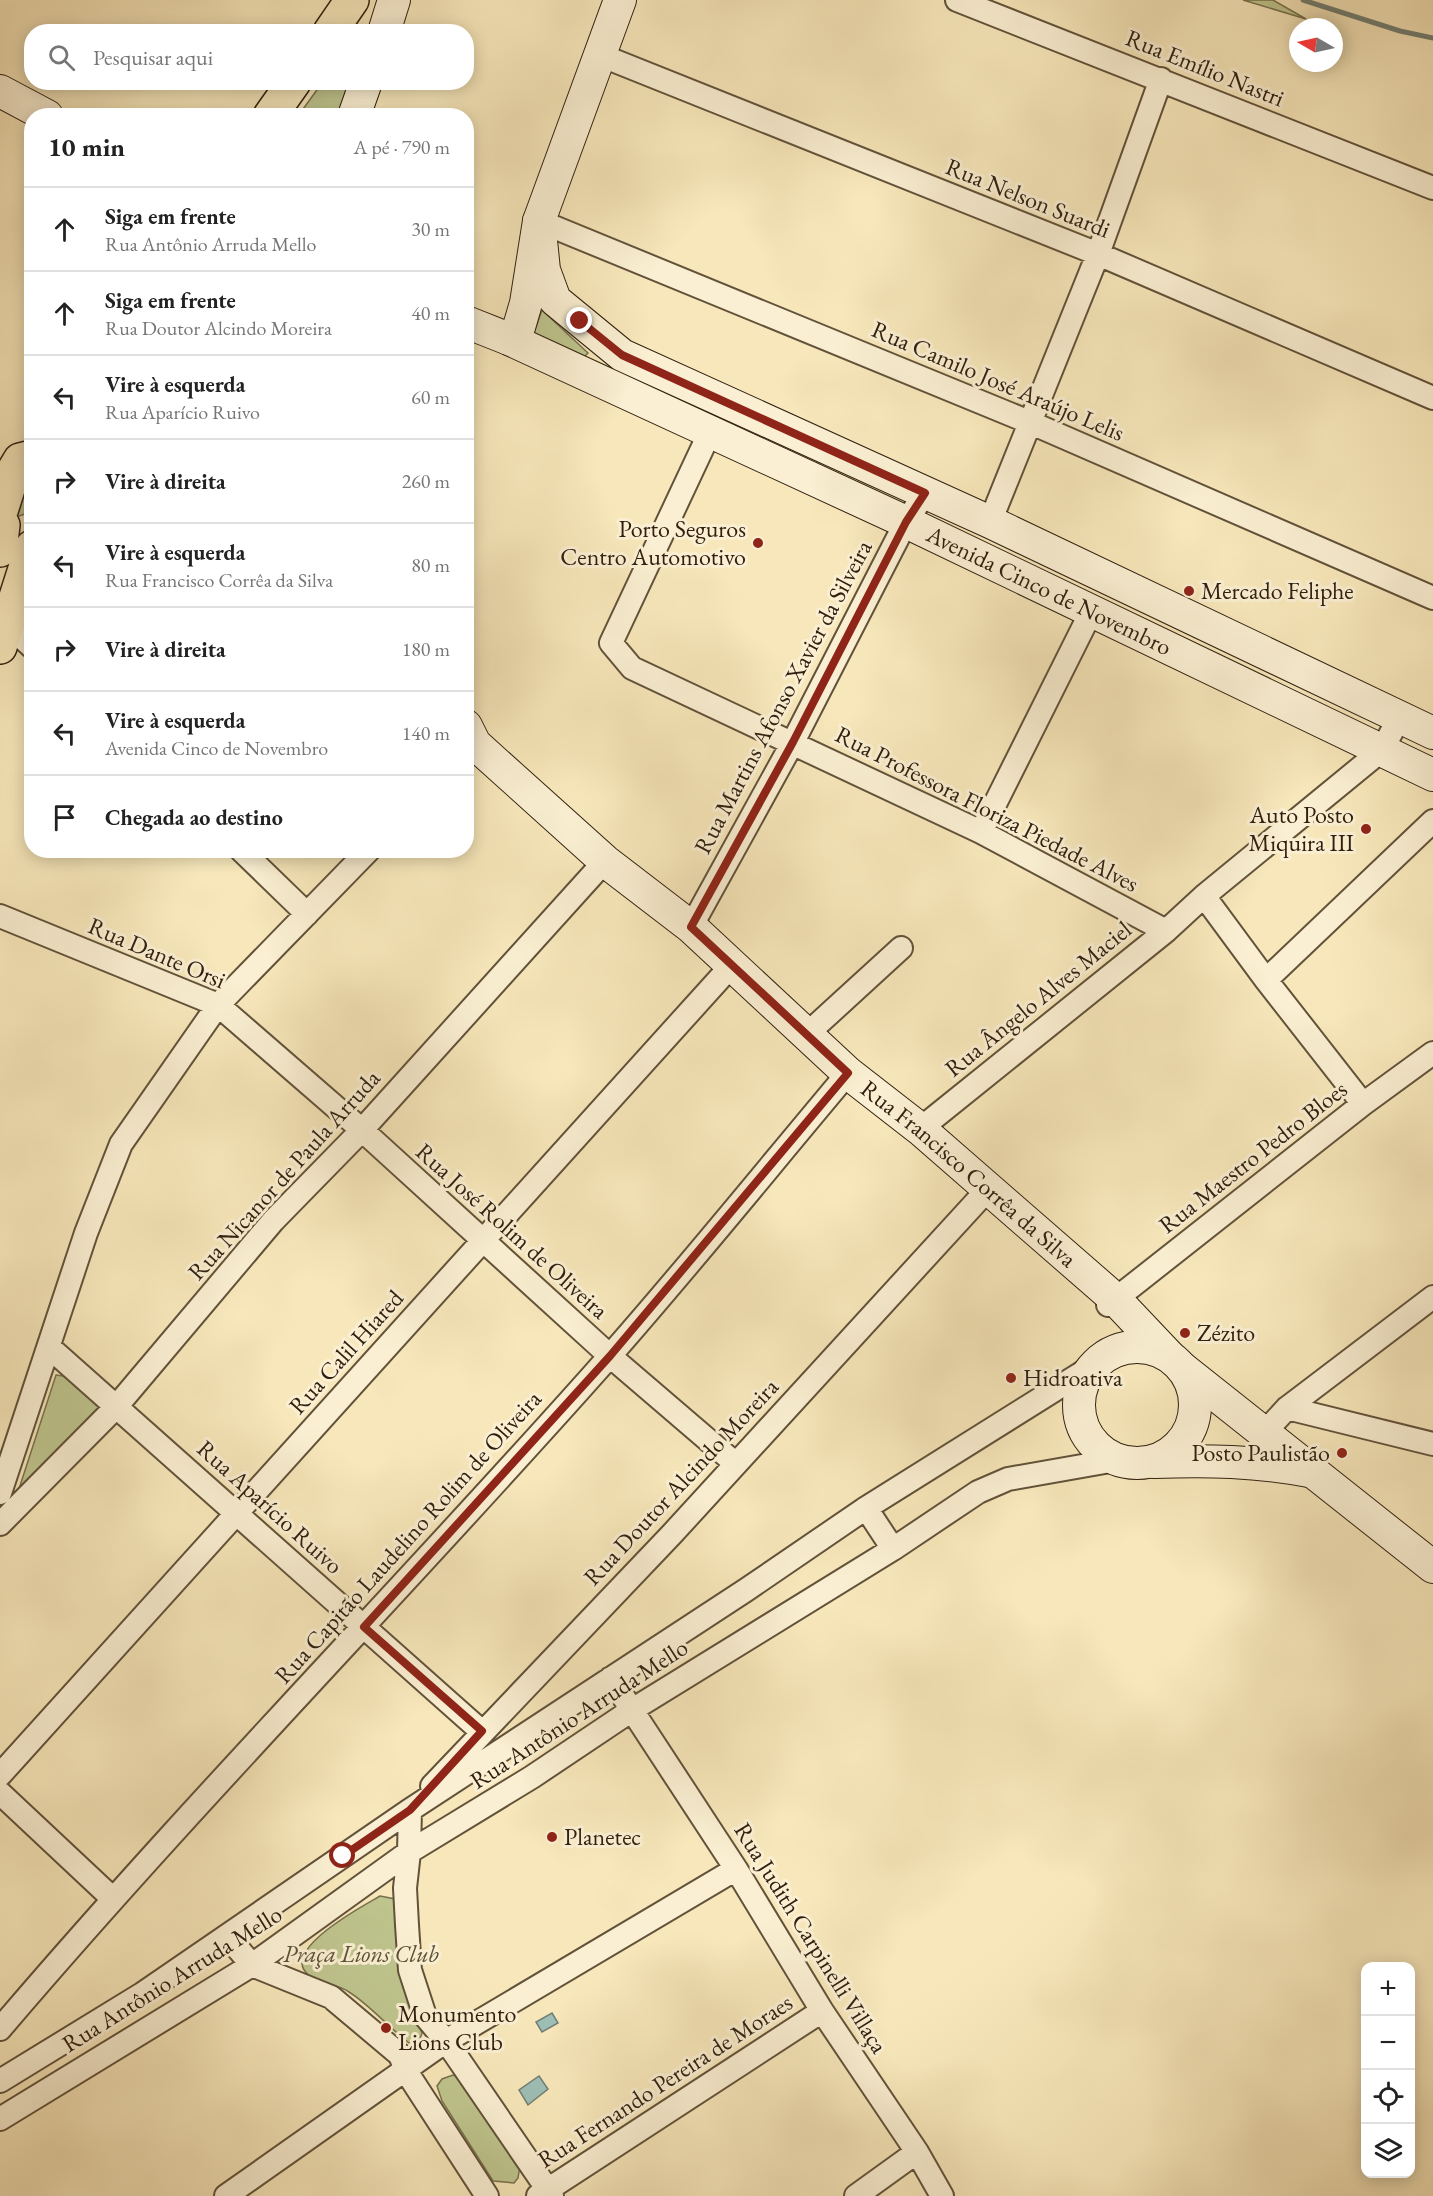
<!DOCTYPE html>
<html lang="pt">
<meta charset="utf-8">
<style>
body{margin:0;font-family:"EB Garamond",serif;background:#f2f2f2;color:#222}
.controls{position:absolute;right:18px;bottom:18px;display:grid;overflow:hidden;border-radius:12px;box-shadow:0 3px 15px #0003}
.controls button{width:54px;height:54px;display:grid;place-items:center;padding:0;border:0;border-bottom:2px solid #e0e0e0;background:#fff;color:#222;font:30px sans-serif}
.compass{position:absolute;left:1289px;top:18px;width:54px;height:54px;border-radius:50%;background:#fff;box-shadow:0 3px 15px #0003;rotate:279deg}
.stop{position:absolute;width:18px;height:18px;margin:-14px;border:4px solid #8f2418;border-radius:50%;background:#fff}
.stop.end{background:#8f2418;border-color:#fff;box-shadow:0 2px 6px #0008}
.list{margin:0;padding:0;list-style:none}
h2{display:flex;justify-content:space-between;align-items:center;height:78px;margin:0;padding:0 24px;font-size:26px}
h2 small{font-size:20px;font-weight:400;color:#767676}
.list li{display:grid;grid-template-columns:39px 1fr auto;gap:18px;align-items:center;box-sizing:border-box;height:84px;padding:0 24px;border-top:2px solid #e0e0e0}
.list b{display:block;font-size:22px;white-space:nowrap}
.list p{margin:0;font-size:20px;white-space:nowrap;color:#767676}
.list em{font-size:20px;font-style:normal;color:#767676}
.icon{flex:none;width:33px;height:33px;fill:none;stroke:currentColor;stroke-width:2;stroke-linecap:round;stroke-linejoin:round}
.map{position:relative;flex:none;width:1433px;height:2196px;overflow:hidden}
.search{position:absolute;background:#fff;box-shadow:0 3px 15px #0003;left:24px;top:24px;width:450px;height:66px;display:flex;align-items:center;gap:15px;box-sizing:border-box;padding:0 21px;border-radius:24px;color:#767676;font-size:22px}
.panel{position:absolute;background:#fff;box-shadow:0 3px 15px #0003;left:24px;top:108px;width:450px;height:750px;border-radius:24px}
.map>svg:first-child{display:block}
.green{fill:#bfc58e;stroke:#78724f;stroke-width:1.5}
.water{fill:#9ebfb6;stroke:#727f74;stroke-width:1.5}
.lines{fill:none;stroke-linecap:round;stroke-linejoin:round}
.stream{stroke:#727f74;stroke-width:5}
.street-casing{stroke:#62523a;stroke-width:26}
.secondary-casing{stroke:#312010;stroke-width:34}
.primary-casing{stroke:#312010;stroke-width:36}
.street{stroke:#faefd2;stroke-width:22}
.secondary{stroke:#faefd2;stroke-width:32}
.primary{stroke:#f7e7ba;stroke-width:33}
.route{stroke:#8f2418;stroke-width:8}
.poi-dot{fill:#8f2418;stroke:#faefd2;stroke-width:2}
.labels{text-anchor:middle;stroke-width:6;stroke-linejoin:round;paint-order:stroke}
.street-label{font-size:24px;fill:#312010;stroke:#faefd2}
.poi-label{font-size:24px;fill:#312010;stroke:#faefd2;text-anchor:start}
.park-label{font-size:24px;font-style:italic;fill:#5c5236;stroke:#faefd2}
</style>
<div class="map">
<svg width="1433" height="2196" viewBox="0 0 1433 2196">
<rect width="100%" height="100%" fill="#f7e7ba"/>
<filter id="stains"><feTurbulence type="fractalNoise" baseFrequency=".00333" numOctaves="4"/><feColorMatrix values="0 0 0 0 .2 0 0 0 0 .09 0 0 0 0 .02 0 0 0 .5 -.17"/></filter>
<radialGradient id="worn" r=".72"><stop offset=".6" stop-color="#630" stop-opacity="0"/><stop offset="1" stop-color="#630" stop-opacity=".3"/></radialGradient>
<path class="green" d="M1243,0H1273L1306,19Z
M322,83H351L340,115L298,116Z
M542,310L588,353L580,361L533,336Z
M32,470L31,512L13,518Z
M56,1375L63,1376L101,1405L17,1495Z
M380,1896L395,1899L415,2016L422,2033L420,2039L409,2043C388,2027 371,2006 349,1992C337,1984 321,1984 310,1976C275,1952 365,1905 380,1896Z
M453,2075L465,2080L520,2166L518,2178L514,2183L493,2181L442,2101L437,2086L442,2079Z"/>
<path class="water" d="M552,2013L558,2023L542,2032L536,2022Z
M539,2076L548,2089L528,2105L519,2090Z"/>
<g class="lines">
<path class="stream" d="M1303,0L1400,31L1433,38"/>
<defs>
<path id="street" d="M957,0L1433,188
M600,55L1098,254L1433,398
M539,221L1029,422L1433,598
M710,432L611,643L632,668L981,832L1166,931
M990,522L1098,254L1161,79
M0,621L7,624L32,647
M981,832L1092,610
M241,850L307,914
M1204,896L1266,980L1363,1104
M0,916L218,1005L362,1130L610,1356L736,1464
M691,927L793,742L906,522L925,493
M1266,980L1433,821
M807,1034L901,948
M920,1129L1166,931L1204,896L1382,750L1399,718
M1108,1305L1363,1104L1433,1053
M49,1347L481,1731
M1287,1408L1433,1444
M1265,1432L1287,1408L1433,1297
M0,1493L86,1233L121,1144L218,1005L369,850
M866,1508L893,1549
M0,1524L116,1407L273,1221L362,1130L605,861
M611,1678L736,1869L822,2011L917,2152L942,2196
M0,1775L731,966
M432,1786L672,1534L989,1188
M0,1793L112,1898
M410,1810L409,1852L405,1888L407,1925L410,1970L425,2016L446,2041L552,2196
M228,1937L252,1965L331,1997L400,2055L406,2071L487,2196
M0,2029C196,1799 408,1584 608,1358C690,1265 768,1168 848,1073
M0,2081L142,1994L410,1810L746,1590L866,1508L1096,1364
M0,2119L252,1965L409,1852L532,1777L632,1710L893,1549L978,1492L1008,1479L1116,1460
M226,2196L446,2041L736,1869
M538,2196L822,2011
M856,2196L917,2152"/>
<g id="secondary">
<path d="M384,32L394,0"/>
<path d="M0,91L47,116"/>
<path d="M354,116L366,82"/>
<path d="M539,221L544,270L555,300L622,355L990,522L1433,733"/>
<path id="s1" d="M466,322L509,339L906,522L1433,775"/>
<path d="M509,339L519,327L526,303L539,221L620,0"/>
<path id="s2" d="M466,726L475,744L605,861L691,927L848,1073L920,1129L1115,1299L1169,1356"/>
<circle cx="1137" cy="1405" r="58"/>
<path d="M1182,1368L1433,1567"/>
<path d="M1154,1462C1207,1460 1256,1461 1309,1471"/>
</g>
<path id="primary" d="M330,32L352,0
M270,116L294,82
M0,514L14,470L20,460L32,457
M0,550L3,525
M0,647L32,547"/>
</defs>
<use href="#street" class="street-casing"/>
<use href="#secondary" class="secondary-casing"/>
<use href="#primary" class="primary-casing"/>
<use href="#street" class="street"/>
<use href="#secondary" class="secondary"/>
<use href="#primary" class="primary"/>
</g>
<g class="lines">
<path class="route" d="M343,1856L410,1810L482,1731L364,1627L610,1356L848,1073L691,927L793,742L906,522L925,493L622,355L580,321"/>
</g>
<g class="poi-dot">
<circle cx="758" cy="543" r="6"/>
<circle cx="1189" cy="591" r="6"/>
<circle cx="1366" cy="829" r="6"/>
<circle cx="1185" cy="1333" r="6"/>
<circle cx="1011" cy="1378" r="6"/>
<circle cx="1342" cy="1453" r="6"/>
<circle cx="552" cy="1837" r="6"/>
<circle cx="386" cy="2028" r="6"/>
</g>
<g class="labels">
<g class="street-label">
<text transform="translate(1205 68) rotate(22)" y="8">Rua Emílio Nastri</text>
<text transform="translate(1028 198) rotate(22)" y="8">Rua Nelson Suardi</text>
<text transform="translate(998 381) rotate(23)" y="8">Rua Camilo José Araújo Lelis</text>
<text dy="8" stroke="none"><textPath href="#s1" startOffset="642">Avenida Cinco de Novembro</textPath></text>
<text transform="translate(783 697) rotate(-62)" y="8">Rua Martins Afonso Xavier da Silveira</text>
<text transform="translate(987 809) rotate(27)" y="8">Rua Professora Floriza Piedade Alves</text>
<text transform="translate(157 953) rotate(23)" y="8">Rua Dante Orsi</text>
<text transform="translate(1038 999) rotate(-39)" y="8">Rua Ângelo Alves Maciel</text>
<text transform="translate(1253 1157) rotate(-38)" y="8">Rua Maestro Pedro Bloes</text>
<text transform="translate(284 1175) rotate(-48)" y="8">Rua Nicanor de Paula Arruda</text>
<text dy="8" stroke="none"><textPath href="#s2" startOffset="675">Rua Francisco Corrêa da Silva</textPath></text>
<text transform="translate(512 1231) rotate(42)" y="8">Rua José Rolim de Oliveira</text>
<text transform="translate(346 1352) rotate(-48)" y="8">Rua Calil Hiared</text>
<text transform="translate(681 1482) rotate(-47)" y="8">Rua Doutor Alcindo Moreira</text>
<text transform="translate(270 1507) rotate(42)" y="8">Rua Aparício Ruivo</text>
<text transform="translate(408 1537) rotate(-48)" y="8">Rua Capitão Laudelino Rolim de Oliveira</text>
<text transform="translate(579 1714) rotate(-33)" y="8">Rua Antônio Arruda Mello</text>
<text transform="translate(811 1938) rotate(58)" y="8">Rua Judith Carpinelli Villaça</text>
<text transform="translate(172 1979) rotate(-32)" y="8">Rua Antônio Arruda Mello</text>
<text transform="translate(665 2081) rotate(-33)" y="8">Rua Fernando Pereira de Moraes</text>
</g>
<g class="poi-label">
<text x="746" y="537" text-anchor="end">Porto Seguros<tspan x="746" dy="28">Centro Automotivo</tspan></text>
<text x="1201" y="599">Mercado Feliphe</text>
<text x="1354" y="823" text-anchor="end">Auto Posto<tspan x="1354" dy="28">Miquira III</tspan></text>
<text x="1197" y="1341">Zézito</text>
<text x="1023" y="1386">Hidroativa</text>
<text x="1330" y="1461" text-anchor="end">Posto Paulistão</text>
<text x="564" y="1845">Planetec</text>
<text x="398" y="2022">Monumento<tspan x="398" dy="28">Lions Club</tspan></text>
</g>
<g class="park-label">
<text x="361" y="1962">Praça Lions Club</text>
</g>
</g>
<rect width="100%" height="100%" filter="url(#stains)"/>
<rect width="100%" height="100%" fill="url(#worn)"/>
</svg>
<div class="controls">
<button>+</button>
<button>−</button>
<button><svg class="icon" aria-label="locate" viewBox="0 0 24 24"><circle cx="12" cy="12" r="6"/><path d="M12 2v4M12 18v4M2 12h4M18 12h4"/></svg></button>
<button><svg class="icon" aria-label="layers" viewBox="0 0 24 24"><path d="M12 4l9 5-9 5-9-5zM3 14l9 5 9-5"/></svg></button>
</div>
<svg class="compass" viewBox="-18 -18 36 36"><path d="M0-13l5 13h-10z" fill="#e53935"/><path d="M0 13l5-13h-10z" fill="#767676"/></svg>
<div class="stop" style="left:343px;top:1856px"></div>
<div class="stop end" style="left:580px;top:321px"></div>
<div class="search"><svg class="icon" aria-label="search" viewBox="0 0 24 24"><circle cx="10" cy="10" r="6"/><path d="M15 15l6 6"/></svg>Pesquisar aqui</div>
<section class="panel">
<h2>10 min<small>A pé · 790 m</small></h2>
<ul class="list">
<li><svg class="icon" aria-label="ahead" viewBox="0 0 24 24"><path d="M12 20V5M6 11l6-6 6 6"/></svg><div><b>Siga em frente</b><p>Rua Antônio Arruda Mello</p></div><em>30 m</em></li>
<li><svg class="icon" aria-label="ahead" viewBox="0 0 24 24"><path d="M12 20V5M6 11l6-6 6 6"/></svg><div><b>Siga em frente</b><p>Rua Doutor Alcindo Moreira</p></div><em>40 m</em></li>
<li><svg class="icon" aria-label="left" viewBox="0 0 24 24"><path d="M17 20v-9H6M10 6l-5 5 5 5"/></svg><div><b>Vire à esquerda</b><p>Rua Aparício Ruivo</p></div><em>60 m</em></li>
<li><svg class="icon" aria-label="right" viewBox="0 0 24 24"><path d="M7 20v-9h11M14 6l5 5-5 5"/></svg><div><b>Vire à direita</b></div><em>260 m</em></li>
<li><svg class="icon" aria-label="left" viewBox="0 0 24 24"><path d="M17 20v-9H6M10 6l-5 5 5 5"/></svg><div><b>Vire à esquerda</b><p>Rua Francisco Corrêa da Silva</p></div><em>80 m</em></li>
<li><svg class="icon" aria-label="right" viewBox="0 0 24 24"><path d="M7 20v-9h11M14 6l5 5-5 5"/></svg><div><b>Vire à direita</b></div><em>180 m</em></li>
<li><svg class="icon" aria-label="left" viewBox="0 0 24 24"><path d="M17 20v-9H6M10 6l-5 5 5 5"/></svg><div><b>Vire à esquerda</b><p>Avenida Cinco de Novembro</p></div><em>140 m</em></li>
<li><svg class="icon" aria-label="arrive" viewBox="0 0 24 24"><path d="M6 21V4h12l-3 4 3 4H6"/></svg><div><b>Chegada ao destino</b></div></li>
</ul>
</section>
</div>
